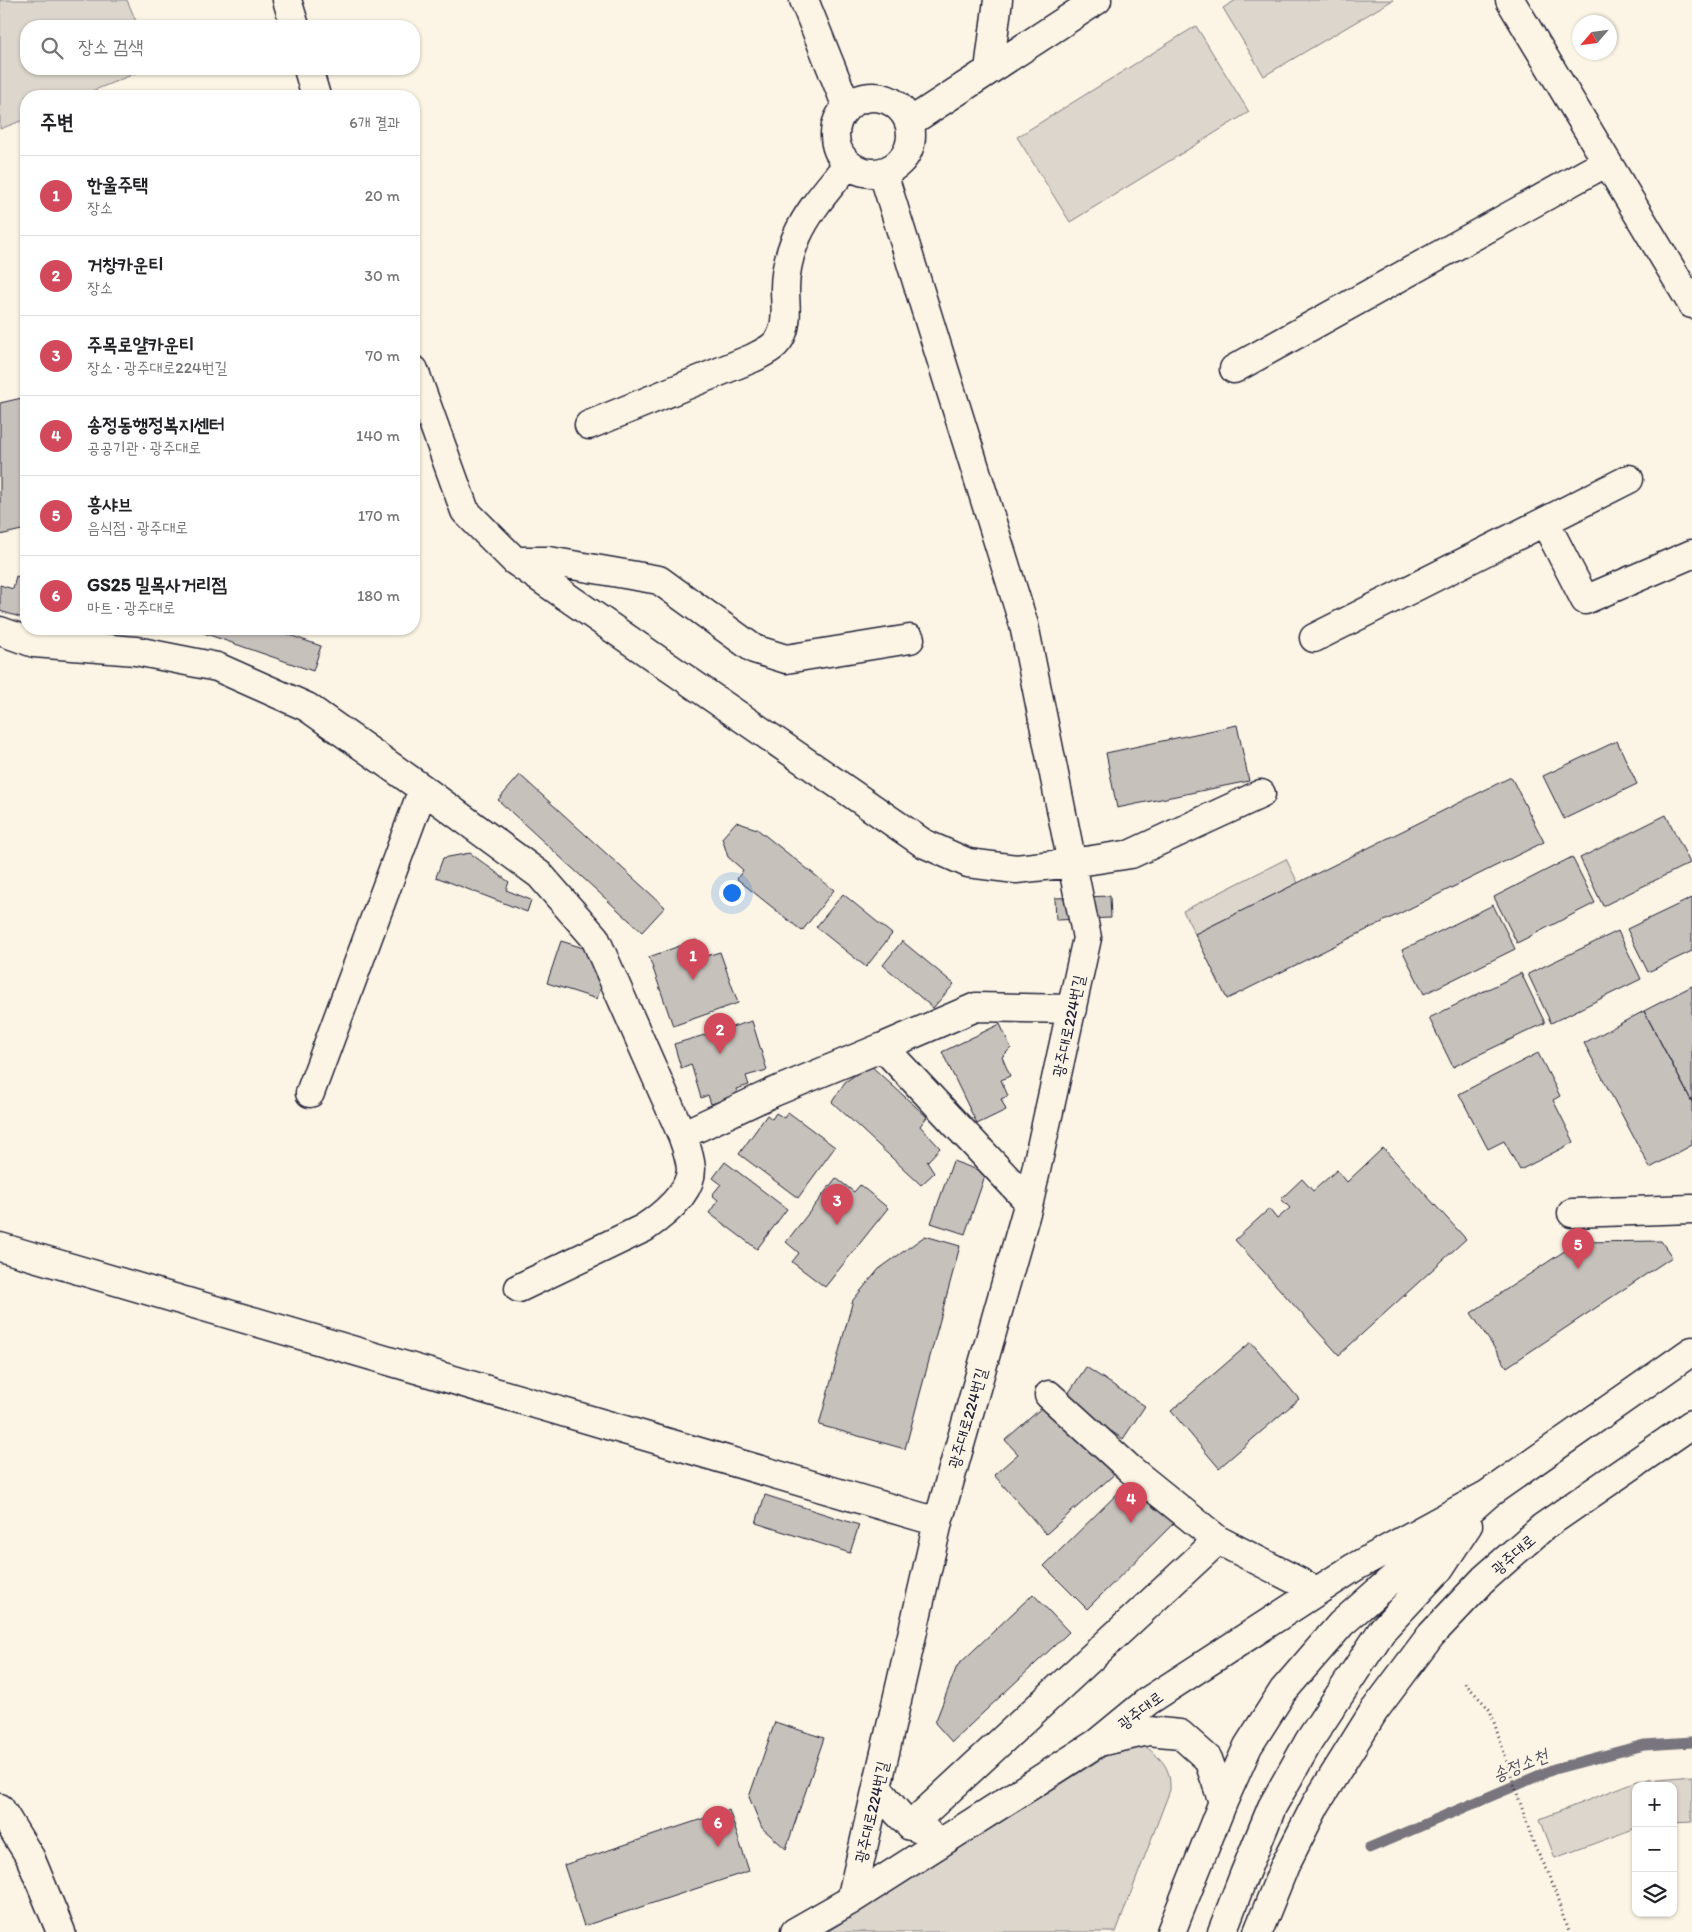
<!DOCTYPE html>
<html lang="ko">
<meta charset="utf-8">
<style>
body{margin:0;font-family:Itim,"Poor Story",sans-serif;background:#f6f6f6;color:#202124}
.controls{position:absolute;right:15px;bottom:15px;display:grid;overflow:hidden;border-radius:10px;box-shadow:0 1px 4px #0004}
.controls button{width:45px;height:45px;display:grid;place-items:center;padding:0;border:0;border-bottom:1px solid #e0e0e0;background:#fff;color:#202124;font:25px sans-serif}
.compass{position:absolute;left:1572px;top:15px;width:45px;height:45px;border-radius:50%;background:#fff;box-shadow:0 1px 4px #0004;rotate:242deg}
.you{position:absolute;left:731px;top:892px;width:18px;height:18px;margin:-12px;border:4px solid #fff;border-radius:50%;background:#1a73e8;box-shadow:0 0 0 8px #1a73e833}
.badge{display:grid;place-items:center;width:32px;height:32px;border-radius:50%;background:#d1495b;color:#fff;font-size:16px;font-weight:700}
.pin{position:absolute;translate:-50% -41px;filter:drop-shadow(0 1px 2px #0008)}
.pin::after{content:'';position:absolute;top:26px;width:18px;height:15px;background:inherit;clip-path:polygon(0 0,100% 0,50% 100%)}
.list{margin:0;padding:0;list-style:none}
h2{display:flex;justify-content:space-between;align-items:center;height:65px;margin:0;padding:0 20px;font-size:21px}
h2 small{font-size:16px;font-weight:400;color:#757577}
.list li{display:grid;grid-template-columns:32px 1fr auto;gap:15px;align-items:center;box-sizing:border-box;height:80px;padding:0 20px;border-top:1px solid #e0e0e0}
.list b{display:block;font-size:19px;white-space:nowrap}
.list p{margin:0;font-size:16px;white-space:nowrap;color:#757577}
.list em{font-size:16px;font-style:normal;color:#757577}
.icon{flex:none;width:28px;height:28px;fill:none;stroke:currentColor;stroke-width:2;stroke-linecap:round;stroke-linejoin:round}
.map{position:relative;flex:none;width:1692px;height:1932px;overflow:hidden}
.search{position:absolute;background:#fff;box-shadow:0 1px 4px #0004;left:20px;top:20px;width:400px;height:55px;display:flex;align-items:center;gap:12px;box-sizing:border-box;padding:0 18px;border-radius:20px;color:#757577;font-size:19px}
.panel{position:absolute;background:#fff;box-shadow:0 1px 4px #0004;left:20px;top:90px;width:400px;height:545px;border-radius:20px}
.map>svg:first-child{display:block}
.green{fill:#dcd6cc;stroke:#7f7c84}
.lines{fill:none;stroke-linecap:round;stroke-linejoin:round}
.stream{stroke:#78757e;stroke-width:11}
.building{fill:#c6c1bb;stroke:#22223b}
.minor-casing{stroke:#22223b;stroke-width:31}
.path{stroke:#22223b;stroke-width:3;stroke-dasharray:1 4;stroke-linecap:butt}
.minor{stroke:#fcf5e5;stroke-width:28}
.labels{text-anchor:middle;stroke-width:4.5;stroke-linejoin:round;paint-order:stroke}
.street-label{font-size:16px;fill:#22223b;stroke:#fcf5e5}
.water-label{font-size:18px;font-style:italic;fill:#545362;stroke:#fcf5e5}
</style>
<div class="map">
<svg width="1692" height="1932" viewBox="0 0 1692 1932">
<rect width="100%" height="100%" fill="#fcf5e5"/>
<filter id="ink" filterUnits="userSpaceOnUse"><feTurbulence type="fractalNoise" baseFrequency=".02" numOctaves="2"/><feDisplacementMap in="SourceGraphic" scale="10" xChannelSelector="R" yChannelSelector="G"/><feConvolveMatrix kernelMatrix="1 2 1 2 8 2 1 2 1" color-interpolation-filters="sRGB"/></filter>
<g filter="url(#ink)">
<path class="green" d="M0,0H127L138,26H26V69H146L80,96H26V119L0,129Z
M1236,0H1393L1264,76L1223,8Z
M1196,26L1249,112L1070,222L1017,137Z
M1286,859L1298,883L1195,934L1183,911Z
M1142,1743C1160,1759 1171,1764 1170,1790L1116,1932H827L1117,1749Z
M1692,1776V1822L1673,1823V1786H1636V1828L1555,1858L1540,1819L1637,1781Z"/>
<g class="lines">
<path class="stream" d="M1369,1848L1554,1769L1644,1745L1692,1742"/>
</g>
<path class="building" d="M26,397V529L0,535V403Z
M16,576L26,579V619L0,611V585L13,589Z
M192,629H272L321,646L313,671Z
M1237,725L1249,781L1117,808L1106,753Z
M1617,741L1637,784L1564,819L1543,776Z
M520,775L665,907L642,932L498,800Z
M1511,777L1544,842L1227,999L1195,934Z
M1666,815L1690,863L1603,906L1580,858Z
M736,822L757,829L834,890L802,931L737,879L743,870L728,857L722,838Z
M470,853L509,882L506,890L531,900L527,912L436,877L443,858Z
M1572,857L1595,903L1517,943L1494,897Z
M843,894L892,934L866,967L816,927Z
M1110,896L1111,918L1056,920L1055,898Z
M1692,898V951L1648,972L1627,929Z
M1493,905L1515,949L1424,994L1402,950Z
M1618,931L1641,979L1551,1023L1528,974Z
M696,940L703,957L720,952L738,1003L673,1026L649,957Z
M561,941L590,950L598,962L594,974L604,977L597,999L547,983Z
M902,941L954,984L933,1008L883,965Z
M1521,973L1545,1023L1453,1067L1429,1018Z
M1692,986V1102L1644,1011Z
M1644,1011L1692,1102V1145L1650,1168L1584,1043Z
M752,1021L767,1070L746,1076L749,1085L736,1089L738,1096L711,1104L708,1095L701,1098L691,1064L681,1068L674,1044Z
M1000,1024L1011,1048L1002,1057L1010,1076L1001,1080L1008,1096L1001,1099L1006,1110L977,1124L942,1052Z
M1538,1053L1560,1096L1553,1100L1574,1142L1520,1170L1504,1141L1488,1149L1459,1094Z
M870,1065L927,1117L920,1126L940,1148L927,1162L934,1173L921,1185L832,1102L845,1082Z
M788,1112L835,1147L798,1198L739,1154L767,1115L772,1119L776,1113L784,1118Z
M1383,1148L1466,1239L1339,1355L1235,1240L1269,1209L1277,1219L1290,1208L1281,1199L1302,1179L1313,1191L1337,1170L1347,1182Z
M953,1161L986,1173L965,1234L931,1223Z
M725,1162L787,1209L757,1249L709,1213L718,1200L712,1195L721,1184L713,1178Z
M836,1178L854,1192L860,1185L888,1208L825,1287L792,1262L799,1253L786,1242Z
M925,1236L960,1246L905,1449L819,1425L853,1300L879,1269Z
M1661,1241L1672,1257L1507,1367L1471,1313L1578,1242Z
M1251,1342L1299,1399L1219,1468L1171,1411Z
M1086,1367L1145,1406L1123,1439L1064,1400Z
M1046,1404L1117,1472L1046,1534L994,1475L1018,1454L1005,1440Z
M1126,1485L1157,1495L1179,1518L1087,1609L1044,1566Z
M765,1495L859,1525L850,1553L756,1523Z
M1033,1594L1069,1632L952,1742L935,1723L957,1666Z
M775,1722L824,1738L786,1849L762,1828L749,1797Z
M729,1810L749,1871L584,1926L564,1865Z"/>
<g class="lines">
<defs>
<path id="minor" d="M287,0L295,26
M804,0L847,107
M1510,0L1692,304
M308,69L316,96
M989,70L998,0
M835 135a38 38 0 1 1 76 0a38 38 0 1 1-76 0Z
M910,122L1097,0
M1234,369L1607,162
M414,370L465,511L515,561L923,843L968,863L1016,869L1072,863L1131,854L1261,794
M589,425L753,358C764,352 777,347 782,334C788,320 785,304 785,289C785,272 790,252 797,236C809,209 830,187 848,164
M1545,522L1585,600L1692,554
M515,561H549L659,580L754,649L786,659L910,639
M0,631L34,643L136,651L217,667L307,707L423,789L540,875L595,938L682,1135L774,1092L883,1047L1029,1202
M1314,638L1629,479
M883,1047L976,1007L1072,1009
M310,1093L423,789
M1572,1213L1692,1209
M0,1247L938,1522
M519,1288L644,1228C662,1216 691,1193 691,1169C690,1156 686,1146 682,1135
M1049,1395L1130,1469L1218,1540L1317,1591
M1103,1741L1148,1731L1180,1734L1208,1759L1223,1802
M877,1787C894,1809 901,1822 928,1833
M0,1808L30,1857L61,1932
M910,1826L1218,1540
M851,1900L938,1522L1029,1202L1087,938L1024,625L883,173
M795,1932L851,1900L1097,1743L1148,1701L1353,1568L1488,1494
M1171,1932L1223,1802L1248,1746L1283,1691L1341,1624L1488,1494L1692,1351
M1222,1932L1244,1875L1272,1807L1309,1741L1383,1629L1439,1569L1468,1525
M1258,1932L1285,1865L1316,1804L1374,1711L1431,1635L1484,1579L1543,1527L1692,1424"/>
</defs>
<use href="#minor" class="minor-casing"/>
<path class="path" d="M1465,1683L1490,1710L1535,1848L1549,1873L1568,1932"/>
<use href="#minor" class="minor"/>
</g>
</g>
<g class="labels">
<g class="street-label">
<text transform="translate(1068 1026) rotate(-78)" y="6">광주대로224번길</text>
<text transform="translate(967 1418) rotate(-74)" y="6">광주대로224번길</text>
<text transform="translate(1513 1554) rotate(-41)" y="6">광주대로</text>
<text transform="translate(1140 1710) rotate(-37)" y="6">광주대로</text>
<text transform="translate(871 1812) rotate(-77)" y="6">광주대로224번길</text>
</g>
<g class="water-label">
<text transform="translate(1520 1765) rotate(-22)" y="6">송정소천</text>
</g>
</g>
</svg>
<div class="controls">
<button>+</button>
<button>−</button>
<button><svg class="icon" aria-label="layers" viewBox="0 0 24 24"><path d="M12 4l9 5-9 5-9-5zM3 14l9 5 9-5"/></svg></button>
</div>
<svg class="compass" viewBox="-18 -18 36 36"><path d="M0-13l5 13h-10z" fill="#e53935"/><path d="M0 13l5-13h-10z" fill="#757577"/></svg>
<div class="you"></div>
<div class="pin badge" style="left:693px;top:980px">1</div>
<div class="pin badge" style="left:720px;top:1054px">2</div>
<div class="pin badge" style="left:837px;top:1225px">3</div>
<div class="pin badge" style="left:1131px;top:1523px">4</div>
<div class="pin badge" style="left:1578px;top:1269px">5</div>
<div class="pin badge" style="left:718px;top:1847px">6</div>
<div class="search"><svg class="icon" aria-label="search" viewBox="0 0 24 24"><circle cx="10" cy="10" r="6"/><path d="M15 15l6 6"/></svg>장소 검색</div>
<section class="panel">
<h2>주변<small>6개 결과</small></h2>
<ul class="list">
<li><span class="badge">1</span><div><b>한울주택</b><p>장소</p></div><em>20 m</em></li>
<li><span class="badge">2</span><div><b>거창카운티</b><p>장소</p></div><em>30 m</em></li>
<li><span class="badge">3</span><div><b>주목로얄카운티</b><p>장소 · 광주대로224번길</p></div><em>70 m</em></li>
<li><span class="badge">4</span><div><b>송정동행정복지센터</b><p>공공기관 · 광주대로</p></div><em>140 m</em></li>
<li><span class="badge">5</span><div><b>흥샤브</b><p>음식점 · 광주대로</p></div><em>170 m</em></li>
<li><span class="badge">6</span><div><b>GS25 밀목사거리점</b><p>마트 · 광주대로</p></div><em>180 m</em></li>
</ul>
</section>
</div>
